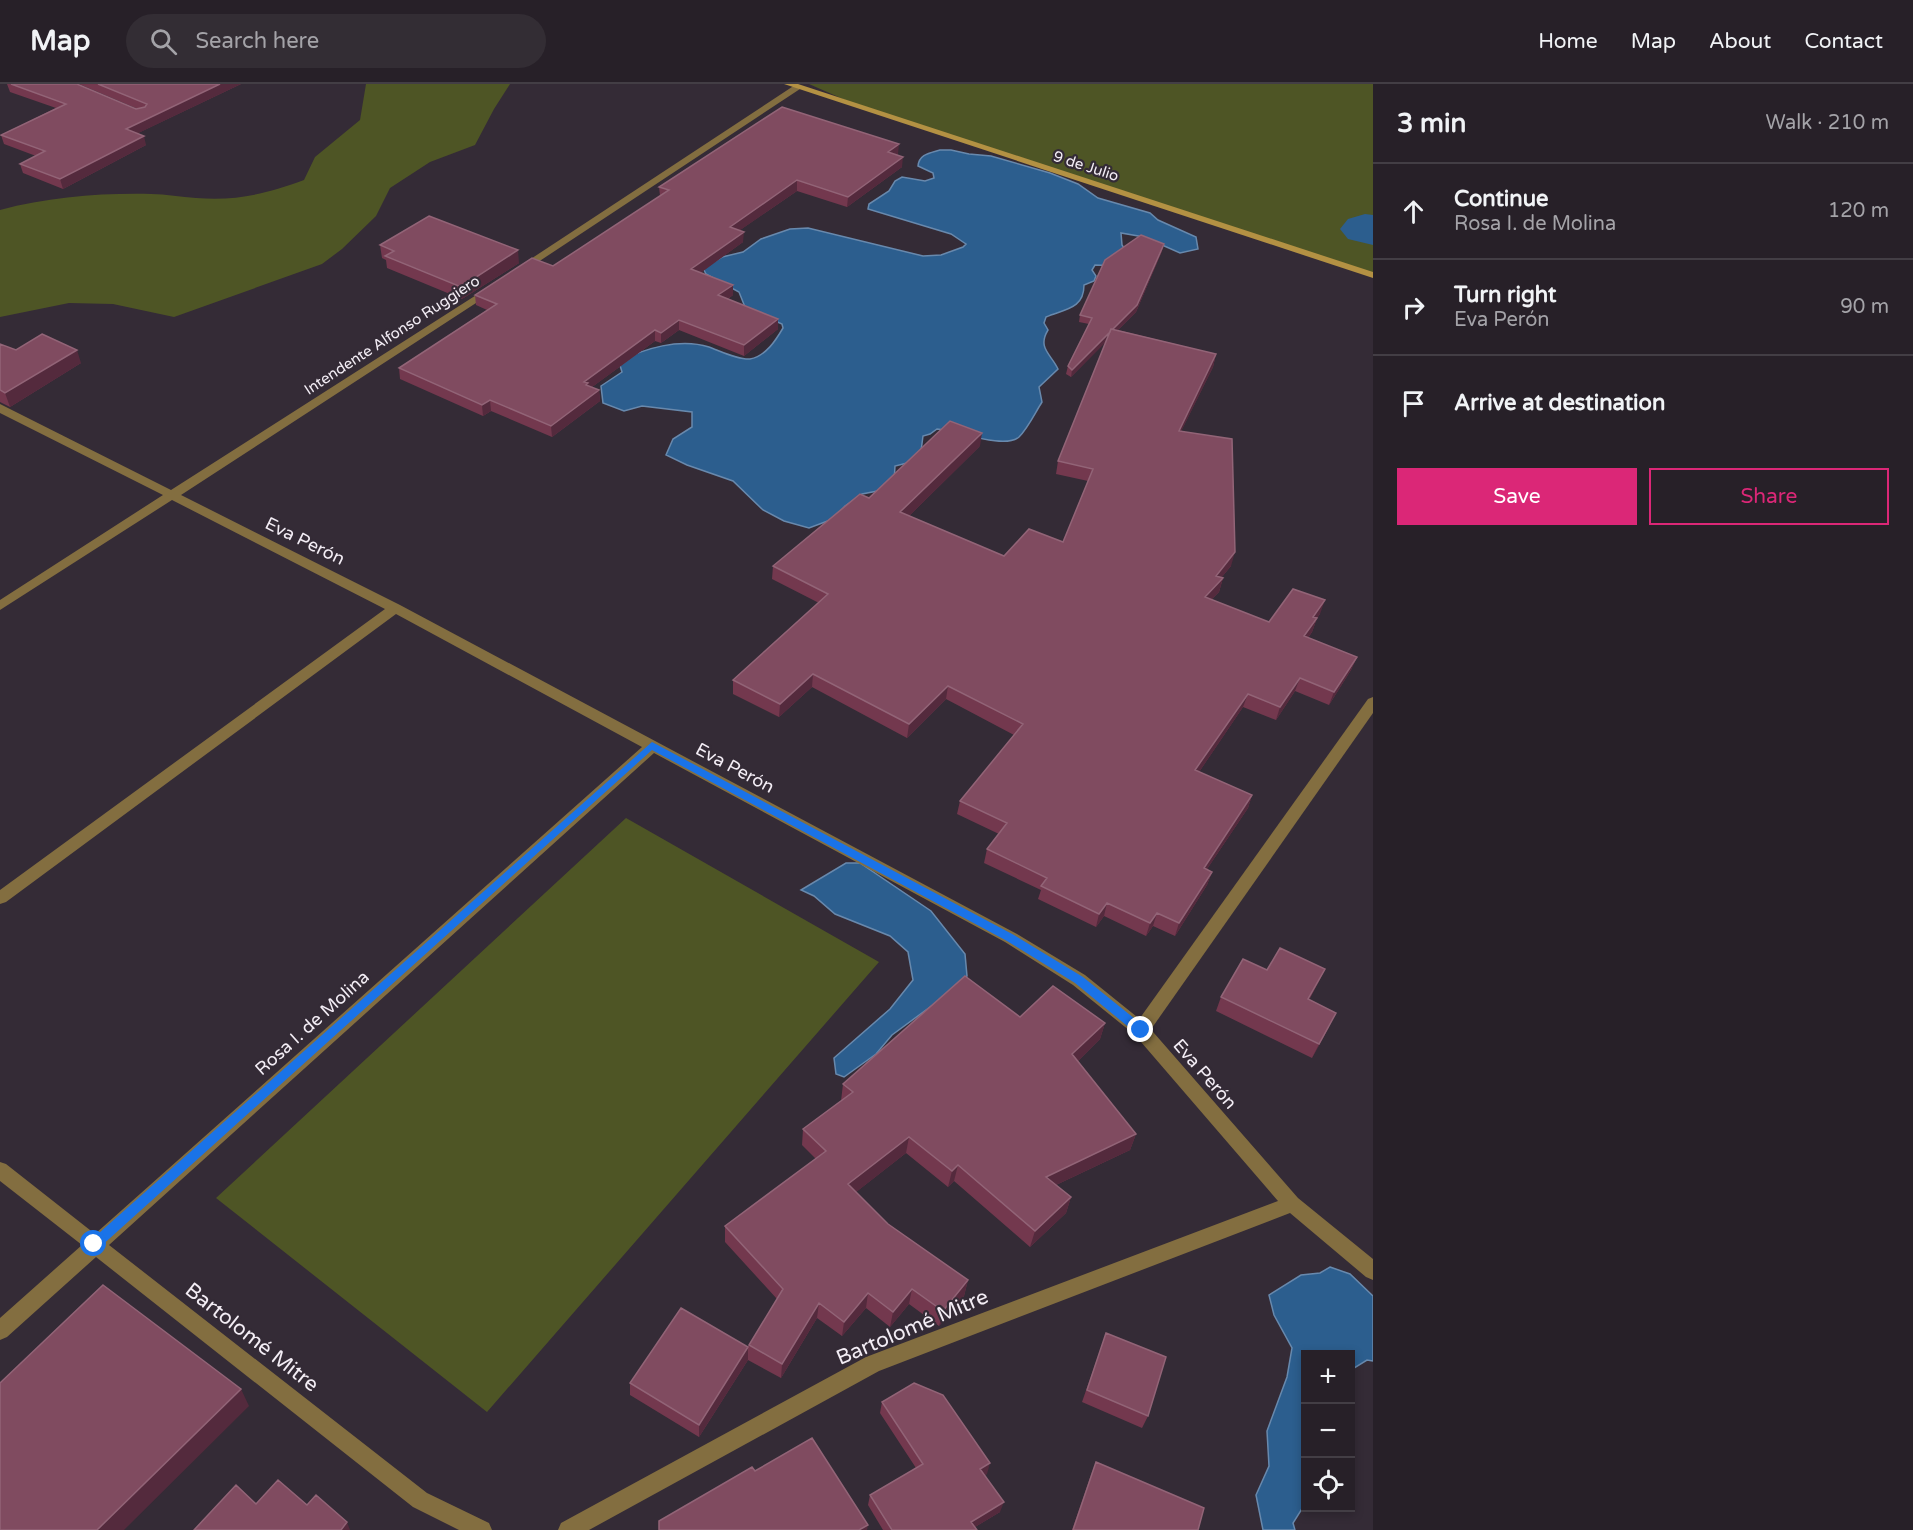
<!DOCTYPE html>
<meta charset="utf-8">
<style>
body{margin:0;font-family:"Varela Round",sans-serif;background:#332d34;color:#f1f3f6}
.controls{position:absolute;right:18px;bottom:18px;display:grid;overflow:hidden;border-radius:0px;box-shadow:0 3px 9px #0003}
.controls button{width:54px;height:54px;display:grid;place-items:center;padding:0;border:0;border-bottom:2px solid #433e45;background:#272028;color:#f1f3f6;font:30px sans-serif}
.stop{position:absolute;width:18px;height:18px;margin:-14px;border:4px solid #1a73e8;border-radius:50%;background:#fff}
.stop.end{background:#1a73e8;border-color:#fff;box-shadow:0 2px 6px #0008}
.list{margin:0;padding:0;list-style:none}
h2{display:flex;justify-content:space-between;align-items:center;height:78px;margin:0;padding:0 24px;font-size:26px}
h2 small{font-size:20px;font-weight:400;color:#a4a3a8}
.list li{display:grid;grid-template-columns:39px 1fr auto;gap:18px;align-items:center;box-sizing:border-box;height:96px;padding:0 24px;border-top:2px solid #433e45}
.list b{display:block;font-size:22px;white-space:nowrap}
.list p{margin:0;font-size:20px;white-space:nowrap;color:#a4a3a8}
.list em{font-size:20px;font-style:normal;color:#a4a3a8}
.actions{display:flex;gap:12px;padding:18px 24px}
.actions a{flex:1;padding:14px 0;border:2px solid #db2777;border-radius:0px;text-align:center;font-size:21px;color:#db2777}
.actions .main{background:#db2777;color:#fff}
.icon{flex:none;width:33px;height:33px;fill:none;stroke:currentColor;stroke-width:2;stroke-linecap:round;stroke-linejoin:round}
.map{position:relative;flex:none;width:1373px;height:1446px;overflow:hidden}
header{display:flex;align-items:center;gap:36px;box-sizing:border-box;height:84px;padding:0 30px;background:#272028;border-bottom:2px solid #433e45}
header strong{font-size:28px}
nav{display:flex;gap:33px;margin-inline-start:auto;font-size:21px}
.search{width:420px;height:54px;background:#332d34;display:flex;align-items:center;gap:15px;box-sizing:border-box;padding:0 21px;border-radius:33px;color:#a4a3a8;font-size:22px}
main{display:flex}
aside{flex:1;background:#272028}
.map>svg:first-child{display:block}
.green{fill:#4e5525}
.water{fill:#2c5e8e;stroke:#6889ad;stroke-width:1.5}
.lines{fill:none;stroke-linecap:round;stroke-linejoin:round}
.river{fill:#2c5e8e;fill-rule:evenodd}
.service{fill:#836e40;fill-rule:evenodd}
.minor{fill:#836e40;fill-rule:evenodd}
.secondary{fill:#b39143;fill-rule:evenodd}
.wall{fill:#73384e}
.shaded-wall{fill:#542a3d}
.building{fill:#804b60;stroke:#926477;stroke-width:1.5}
.route{fill:#1a73e8}
.labels{text-anchor:middle;stroke-width:4.5;stroke-linejoin:round;paint-order:stroke}
.far-street-label{font-size:15px;fill:#f3edf5;stroke:#342b36}
.street-label{font-size:18px;fill:#f3edf5;stroke:#342b36}
.near-street-label{font-size:21px;fill:#f3edf5;stroke:#342b36}
</style>
<header>
<strong>Map</strong>
<div class="search"><svg class="icon" aria-label="search" viewBox="0 0 24 24"><circle cx="10" cy="10" r="6"/><path d="M15 15l6 6"/></svg>Search here</div>
<nav><a>Home</a><a>Map</a><a>About</a><a>Contact</a></nav>
</header>
<main>
<div class="map">
<svg width="1373" height="1446" viewBox="0 0 1373 1446">
<rect width="100%" height="100%" fill="#342b36"/>
<path class="green" d="M366,0H510L494,25L475,61L430,78L390,104L376,132L342,165L322,180L174,233L113,220L69,219L0,233V126C49,113 100,109 151,110C166,110 181,113 196,114C238,117 265,110 304,96L315,73L360,36Z
M809,0H1373V190L868,26Z
M626,734L879,878L487,1328L216,1114Z"/>
<path class="water" d="M940,66H951L969,70L991,72L1050,89L1078,100L1098,114L1150,129L1158,136L1196,153L1198,165L1180,169L1144,153L1121,149L1122,161L1130,173L1123,182L1095,181L1092,186L1096,192L1094,197L1084,201C1084,225 1065,225 1046,233L1044,239L1048,246C1037,264 1051,270 1058,285L1039,303L1042,318C1035,329 1028,344 1019,353C1004,366 956,346 937,345L930,350L923,352L921,367L907,379L895,382L894,398L888,405L862,410L845,422L833,435L809,444L784,437L763,426L733,397L687,381L666,371L673,355L692,343V328L642,322L624,327L603,319L601,302L622,288L619,278C644,264 680,254 709,263C720,267 738,276 750,275C766,272 776,256 783,244L782,240L745,223L739,208L706,190L703,184L722,173L743,168L761,155L790,145L808,144L923,172L941,171L963,163L966,160L951,150L868,125L869,120L889,107L895,97L902,93L925,97L934,94L933,89L918,82C919,70 930,69 940,66Z
M846,779H860L931,827L965,870L967,892L956,904L892,951L876,970L844,993L836,990L834,974L890,925L913,896L908,868L890,852L835,830L814,812L801,806Z
M1330,1183L1350,1190L1373,1212V1277L1367,1276L1351,1286L1350,1270H1306L1305,1420L1293,1439L1295,1446H1263L1256,1411L1269,1382L1267,1347L1287,1293L1292,1264L1274,1231L1269,1211L1301,1191L1320,1189Z"/>
<g class="lines">
<path class="river" d="M1365,130L1373,131V161L1348,155L1340,145L1348,135Z"/>
<path class="service" d="M1373,613V629L1147,951L1141,953L1135,951L1133,946L1135,941L1368,615Z"/>
<path class="minor" d="M795,1L803,3L523,188L519,189L514,186Z
M492,201L496,202V206L181,411L400,521L1017,850L1085,891L1147,941L1298,1114L1373,1175V1196L1366,1193L1290,1129L879,1287L589,1446H558L561,1439L866,1273L1278,1117L1135,951L1073,901L1005,858L654,669L109,1161L427,1409L489,1439L492,1446H459L413,1423L96,1173L7,1253L0,1256V1234L82,1161L0,1097V1078L6,1080L95,1150L642,663L396,530L6,818L0,820V806L385,525L172,416L0,526V516L163,411L0,329V320L171,406Z"/>
<path class="secondary" d="M784,0H798L1373,188V194Z"/>
</g>
<path class="wall" d="M7,0H77L136,25H138L79,0H241L138,49L146,61L63,105L23,89L20,80L36,72L4,60L1,51L56,24L10,8Z
M898,70L897,71L902,83L847,123L797,107L740,146L743,158L700,189L733,211L728,215L778,235V245L744,272L679,246L661,259L655,257L592,303L599,306L600,317L552,353L491,327L483,332L400,295L399,284L487,226L476,221L475,211L553,182L660,112L659,103Z
M380,161L519,179L462,215L387,184L386,176L382,174Z
M1162,167L1136,228L1118,246L1216,270L1213,283L1181,347L1231,482L1221,494H1223L1219,508L1211,516L1269,538L1320,530L1317,534L1312,548L1308,554L1357,573L1351,586L1329,621L1295,607L1276,636L1243,623L1199,688L1252,711L1248,724L1207,785L1212,788L1207,801L1175,852L1153,842L1146,852L1104,832L1096,843L1038,815L1041,806L984,779L987,765L999,750L957,730L960,717L1014,651L946,615L907,654L812,603L779,633L733,610V596L819,519L772,495L773,482L869,414L980,362L909,432L1004,472L1063,458L1088,397L1056,390L1058,377L1106,257L1071,293L1066,290L1068,282L1089,240L1079,238L1080,231Z
M0,260L16,266L81,279L10,323L0,318Z
M1325,885L1318,899L1309,916L1329,943L1312,974L1216,927L1221,913L1267,886Z
M1020,933L1105,939L1100,955L1078,977L1136,1050L1130,1066L1056,1101L1071,1113L1066,1129L1030,1163L954,1097L948,1103L906,1069L856,1108L888,1140L968,1196L964,1212L939,1242L909,1220L890,1243L866,1224L842,1252L817,1234L781,1294L748,1276L699,1353L630,1311V1299L748,1263L749,1261L777,1215L725,1158V1142L816,1075L802,1061L803,1045L841,1017L843,1000Z
M1106,1249L1148,1332L1142,1344L1082,1318Z
M882,1318L987,1390L984,1391L1000,1428L975,1443L977,1446H883L868,1421L870,1411L916,1384L880,1329Z
M1096,1378L1198,1446H1072L1092,1388Z"/>
<path class="shaded-wall" d="M220,0H241L128,54L126,45Z
M144,52L146,61L63,105L60,95Z
M899,60L898,70L887,78L888,68Z
M903,73L902,83L847,123L848,113Z
M797,96V107L730,153V143Z
M744,148L743,158L691,196V185Z
M1164,160L1162,167L1136,228L1071,293L1072,286Z
M518,166L519,179L462,215L461,203Z
M733,201V211L718,222V211Z
M778,235V245L744,272V261Z
M679,236V246L661,259V249Z
M655,246V257L588,306L584,298Z
M77,266L81,279L10,323L5,309Z
M1216,270L1213,283L1175,360L1179,347Z
M599,306L600,317L552,353L551,342Z
M490,316L491,327L483,332L482,321Z
M982,349L980,362L899,442L900,428Z
M1235,468L1231,482L1212,505L1216,492Z
M1223,494L1219,508L1201,526L1205,513Z
M1325,516L1320,530L1308,546L1313,533Z
M1317,534L1312,548L1300,565L1304,552Z
M1357,573L1351,586L1329,621L1334,608Z
M813,590L812,603L779,633L780,620Z
M1300,594L1295,607L1276,636L1280,623Z
M948,602L946,615L907,654L909,640Z
M1248,610L1243,623L1191,700L1195,686Z
M1252,711L1248,724L1199,797L1204,784Z
M1212,788L1207,801L1175,852L1179,839Z
M1107,819L1104,832L1096,843L1099,830Z
M1157,829L1153,842L1146,852L1150,839Z
M1325,885L1318,899L1301,929L1308,915Z
M1336,929L1329,943L1312,974L1319,960Z
M1105,939L1100,955L1068,987L1072,970Z
M1136,1050L1130,1066L1041,1108L1046,1093Z
M909,1053L906,1069L846,1116L848,1100Z
M958,1081L954,1097L948,1103L952,1087Z
M1071,1113L1066,1129L1030,1163L1035,1147Z
M968,1196L964,1212L939,1242L943,1227Z
M912,1205L909,1220L890,1243L893,1228Z
M868,1209L866,1224L842,1252L844,1238Z
M819,1219L817,1234L781,1294L782,1280Z
M748,1263V1276L699,1353V1341Z
M241,1305L249,1322L124,1446H97Z
M990,1379L987,1390L977,1395L980,1385Z
M1004,1418L1000,1428L970,1446L971,1438Z
M347,1438L350,1446H341Z
M868,1441L867,1446H859Z"/>
<path class="building" d="M11,0H77L136,25L145,23L147,20L98,0H220L126,45L144,52L60,95L20,80L45,67L1,51L66,20Z
M782,23L899,60L888,68L903,73L848,113L797,96L730,143L744,148L691,185L733,201L718,211L778,235L744,261L679,236L661,249L655,246L584,298L588,299L586,301L599,306L551,342L490,316L482,321L399,284L497,220L475,211L532,174L553,182L669,106L659,103Z
M429,132L518,166L461,203L385,172L394,167L380,161Z
M1141,151L1164,160L1137,221L1113,245H1111L1110,248L1072,286L1068,282L1092,234L1080,231L1105,176Z
M1111,245L1216,270L1179,347L1232,355L1235,468L1216,492L1223,494L1205,513L1269,538L1293,505L1325,516L1313,533L1317,534L1304,552L1357,573L1334,608L1300,594L1280,623L1248,610L1195,686L1252,711L1204,784L1212,788L1179,839L1157,829L1150,839L1107,819L1099,830L1041,802L1047,794L987,765L1007,739L960,717L1023,640L948,602L909,640L813,590L780,620L733,596L828,510L773,482L860,410L869,414L950,337L982,349L900,428L1004,472L1029,445L1063,458L1093,385L1058,377Z
M42,250L77,266L5,309L0,306V260L16,266Z
M1280,864L1325,885L1308,915L1336,929L1319,960L1221,913L1243,875L1267,886Z
M965,892L1020,933L1053,902L1105,939L1072,970L1136,1050L1046,1093L1071,1113L1035,1147L958,1081L952,1087L909,1053L848,1100L888,1140L968,1196L943,1227L912,1205L893,1228L868,1209L844,1238L819,1219L782,1280L749,1261L783,1205L725,1142L826,1067L803,1045L853,1008L843,1000Z
M103,1201L241,1305L97,1446H0V1299Z
M681,1224L748,1263L699,1341L630,1299Z
M1106,1249L1166,1273L1148,1332L1087,1306Z
M914,1299L943,1311L990,1379L980,1385L1004,1418L971,1438L977,1446H892L870,1411L923,1380L882,1318Z
M812,1354L868,1441L859,1446H659V1437L752,1383L755,1387Z
M1096,1378L1204,1424L1198,1446H1073Z
M278,1396L307,1421L316,1411L347,1438L341,1446H194L236,1401L256,1420Z"/>
<path class="route" d="M652,658L1014,851L1083,893L1145,943V950H1137L1075,899L1007,857L652,666L99,1164H90V1157Z"/>
<g class="labels">
<g class="far-street-label">
<text transform="translate(1086 82) rotate(18)" y="5">9 de Julio</text>
<text transform="translate(392 251) rotate(-33)" y="5">Intendente Alfonso Ruggiero</text>
</g>
<g class="street-label">
<text transform="translate(305 457) rotate(26)" y="6">Eva Perón</text>
<text transform="translate(735 684) rotate(28)" y="6">Eva Perón</text>
<text transform="translate(312 939) rotate(-42)" y="6">Rosa I. de Molina</text>
<text transform="translate(1205 990) rotate(49)" y="6">Eva Perón</text>
</g>
<g class="near-street-label">
<text transform="translate(912 1243) rotate(-23)" y="7">Bartolomé Mitre</text>
<text transform="translate(252 1253) rotate(38)" y="7">Bartolomé Mitre</text>
</g>
</g>
</svg>
<div class="controls">
<button>+</button>
<button>−</button>
<button><svg class="icon" aria-label="locate" viewBox="0 0 24 24"><circle cx="12" cy="12" r="6"/><path d="M12 2v4M12 18v4M2 12h4M18 12h4"/></svg></button>
</div>
<div class="stop" style="left:94px;top:1160px"></div>
<div class="stop end" style="left:1141px;top:946px"></div>
</div>
<aside>
<h2>3 min<small>Walk · 210 m</small></h2>
<ul class="list">
<li><svg class="icon" aria-label="ahead" viewBox="0 0 24 24"><path d="M12 20V5M6 11l6-6 6 6"/></svg><div><b>Continue</b><p>Rosa I. de Molina</p></div><em>120 m</em></li>
<li><svg class="icon" aria-label="right" viewBox="0 0 24 24"><path d="M7 20v-9h11M14 6l5 5-5 5"/></svg><div><b>Turn right</b><p>Eva Perón</p></div><em>90 m</em></li>
<li><svg class="icon" aria-label="arrive" viewBox="0 0 24 24"><path d="M6 21V4h12l-3 4 3 4H6"/></svg><div><b>Arrive at destination</b></div></li>
</ul>
<div class="actions"><a class="main">Save</a><a>Share</a></div>
</aside>
</main>
